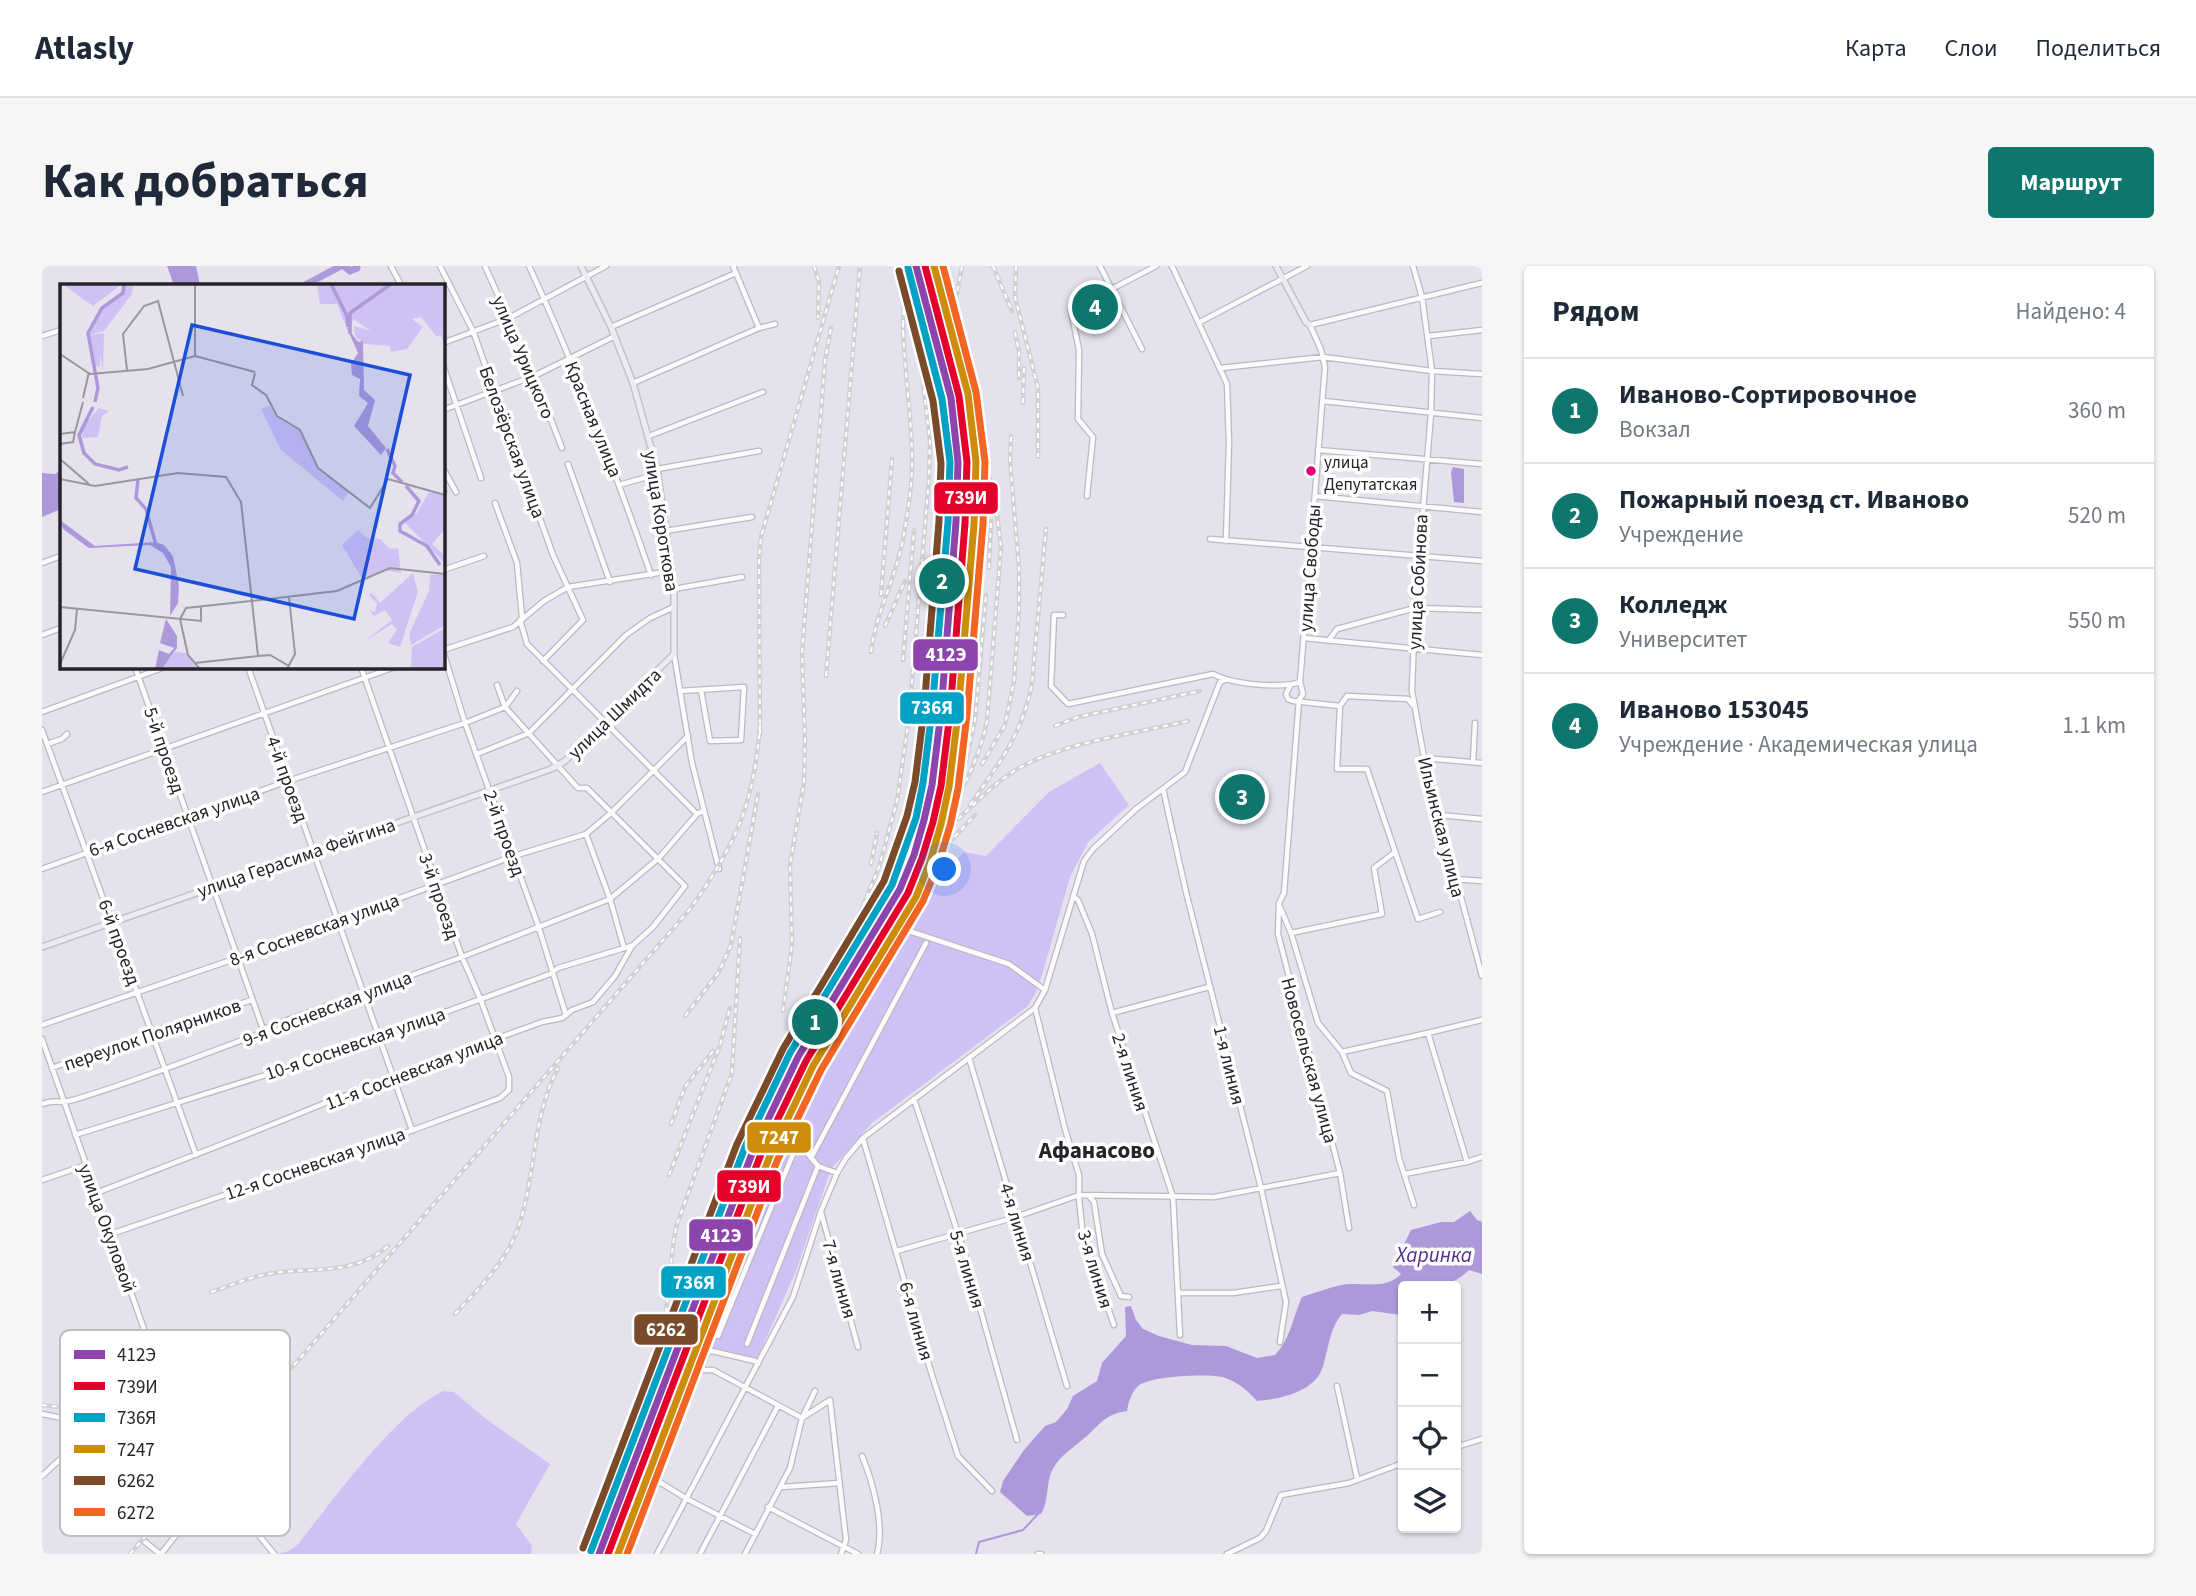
<!DOCTYPE html>
<html lang="ru">
<meta charset="utf-8">
<style>
body{margin:0;font-family:"Source Sans 3",sans-serif;background:#f6f6f7;color:#1f2937}
.controls{position:absolute;right:21px;bottom:21px;display:grid;overflow:hidden;border-radius:7px;box-shadow:0 2px 5px #0004}
.controls button{width:63px;height:63px;display:grid;place-items:center;padding:0;border:0;border-bottom:2px solid #e0e1e3;background:#fff;color:#1f2937;font:35px sans-serif}
.you{position:absolute;left:903px;top:604px;width:24px;height:24px;margin:-18px;border:5px solid #fff;border-radius:50%;background:#1a73e8;box-shadow:0 0 0 10px #1a73e833}
.badge{display:grid;place-items:center;width:46px;height:46px;border-radius:50%;background:#0f766e;color:#fff;font-size:23px;font-weight:700}
.pin{position:absolute;translate:-50% -50%;border:4px solid #fff;box-shadow:0 2px 7px #0006}
.list{margin:0;padding:0;list-style:none}
h2{display:flex;justify-content:space-between;align-items:center;height:91px;margin:0;padding:0 28px;font-size:30px}
h2 small{font-size:23px;font-weight:400;color:#747a83}
.list li{display:grid;grid-template-columns:46px 1fr auto;gap:21px;align-items:center;box-sizing:border-box;height:105px;padding:0 28px;border-top:2px solid #e0e1e3}
.list b{display:block;font-size:26px;white-space:nowrap}
.list p{margin:0;font-size:23px;white-space:nowrap;color:#747a83}
.list em{font-size:23px;font-style:normal;color:#747a83}
.icon{flex:none;width:38px;height:38px;fill:none;stroke:currentColor;stroke-width:2;stroke-linecap:round;stroke-linejoin:round}
.map{position:relative;flex:none;width:1440px;height:1288px;overflow:hidden;border-radius:7px}
header{display:flex;align-items:center;gap:42px;box-sizing:border-box;height:98px;padding:0 35px;background:#fff;border-bottom:2px solid #e0e1e3}
header strong{font-size:33px}
nav{display:flex;gap:38px;margin-inline-start:auto;font-size:24px}
.intro{display:flex;align-items:center;justify-content:space-between;box-sizing:border-box;height:168px;padding:0 42px}
h1{margin:0;font-size:49px}
.button{padding:18px 32px;border-radius:7px;background:#0f766e;color:#fff;font-size:24px;font-weight:700}
main{display:flex;gap:42px;padding:0 42px}
aside{flex:1;background:#fff;border-radius:7px;box-shadow:0 2px 5px #0004}
.map>svg:first-child{display:block}
.green{fill:#d0c1f5}
.water{fill:#ad99da}
.lines{fill:none;stroke-linecap:round;stroke-linejoin:round}
.stream{stroke:#ad99da;stroke-width:2}
.river{stroke:#ad99da;stroke-width:7}
.minor-casing{stroke:#bbb8c1;stroke-width:7}
.major-casing{stroke:#c2c1c6;stroke-width:8}
.minor{stroke:#fbfbfc;stroke-width:4.5}
.major{stroke:#edeaf2;stroke-width:5}
.rail-casing{stroke:#d0cfd2;stroke-width:4.5}
.rail{stroke:#fff;stroke-width:2;stroke-dasharray:5;stroke-linecap:butt}
.rail-1-casing{stroke:#fff;stroke-width:12}
.rail-2-casing{stroke:#fff;stroke-width:12}
.rail-3-casing{stroke:#fff;stroke-width:12}
.rail-4-casing{stroke:#fff;stroke-width:12}
.rail-5-casing{stroke:#fff;stroke-width:12}
.rail-6-casing{stroke:#fff;stroke-width:12}
.rail-1{stroke:#8e44ad;stroke-width:7}
.rail-2{stroke:#e4002b;stroke-width:7}
.rail-3{stroke:#02a2c6;stroke-width:7}
.rail-4{stroke:#cd8c09;stroke-width:7}
.rail-5{stroke:#7a4b2a;stroke-width:7}
.rail-6{stroke:#f26522;stroke-width:7}
.bus-dot{fill:#e5007d;stroke:#fff;stroke-width:2.5}
.labels{text-anchor:middle;stroke-width:7;stroke-linejoin:round;paint-order:stroke}
.bus-label{font-size:17px;fill:#26242b;stroke:#fff;text-anchor:start}
.street-label{font-size:19px;fill:#26242b;stroke:#fff}
.water-label{font-size:21px;font-style:italic;fill:#542b92;stroke:#fff}
.quarter-label{font-size:23px;font-weight:bold;fill:#26242b;stroke:#fff}
.inset-river{fill:none;stroke:#ad99da;stroke-width:3.5}
.inset-road{fill:none;stroke:#9996a0;stroke-width:2}
.view{fill:#1d4ed8;fill-opacity:0.15;stroke:#1d4ed8;stroke-width:3.5}
.inset-edge{fill:none;stroke:#26242b;stroke-width:3.5}
.key{fill:#fff;stroke:#bebdbf;stroke-width:2}
.key-label{font-size:19px;fill:#26242b}
.line-badge{stroke:#fff;stroke-width:2.5}
.badge-label{font-size:19px;text-anchor:middle;font-weight:bold;fill:#fff}
</style>
<header>
<strong>Atlasly</strong>
<nav><a>Карта</a><a>Слои</a><a>Поделиться</a></nav>
</header>
<div class="intro"><h1>Как добраться</h1><a class="button">Маршрут</a></div>
<main>
<div class="map">
<svg width="1440" height="1288" viewBox="0 0 1440 1288">
<rect width="100%" height="100%" fill="#e5e2ee"/>
<path class="green" d="M1058,497L1087,539L1046,576L1028,611L1000,709L994,726L986,740L830,857L789,903L754,1005L715,1093L651,1076L736,862L852,663L922,586L944,590L1007,526Z
M401,1125L412,1126L444,1153L508,1198L474,1258L490,1280L489,1288H235L247,1285L256,1278C293,1232 350,1150 401,1125Z"/>
<path class="water" d="M125,0H154L158,19H132Z
M1411,201L1422,203V237L1412,236L1409,206Z
M19,204V243L0,251V207L13,208Z
M1428,945L1435,954L1440,956V1008L1427,1004C1409,1023 1386,1020 1361,1020V1047L1359,1049L1330,1045L1317,1049L1300,1048C1287,1064 1287,1081 1281,1100C1274,1126 1238,1133 1215,1135C1206,1125 1196,1116 1183,1112C1170,1107 1107,1110 1096,1120C1089,1127 1087,1135 1085,1145C1061,1148 1057,1161 1040,1174C1031,1182 1019,1189 1012,1201C1003,1215 1008,1233 999,1248L985,1250L958,1226L961,1215L982,1184L1003,1160L1014,1156L1025,1143L1031,1130L1055,1115L1060,1097L1084,1070L1083,1041L1089,1040L1094,1054L1101,1063L1117,1070L1150,1079L1184,1080L1215,1092L1233,1089C1250,1070 1250,1053 1260,1031C1273,1027 1286,1022 1299,1019C1320,1015 1343,1025 1359,1008L1351,1001L1369,964L1399,956H1412Z"/>
<g class="lines">
<path class="stream" d="M934,1288L937,1276L981,1264L996,1248"/>
<path class="river" d="M302,0L308,5L315,2V0
M263,19L299,0"/>
<defs>
<path id="minor" d="M349,0L359,19
M398,0L431,65L511,289L541,354L501,395
M443,0L492,110L520,182
M487,0C534,101 573,205 609,309
M691,0L717,62
M1058,0L1100,83
M1130,0L1185,118L1187,176L1184,275
M1371,0L1380,31L1390,105L1389,147L1373,342L1370,425L1382,492L1440,710
M1158,56L1265,0
M569,61L694,7
M0,70L19,64
M1387,70L1440,64
M401,77L467,52L564,0
M401,99L439,212
M1179,102L1281,91L1390,105L1440,108
M591,117L717,62L733,58
M1281,135L1440,152
M401,144L492,110L573,70
M607,170L721,126
M1276,184L1440,198
M526,198L568,316
M401,202L414,226
M615,203L717,185
M577,219L616,208
M401,226L402,225
M1045,230L1051,171L1036,153L1037,84L1029,44L1114,0
M1273,230L1440,246
M453,237L475,297L480,351
M623,265L710,251
M1168,273L1440,295
M0,297L19,290
M401,304L442,290
M632,323L700,311
M1021,349H1012L1009,420L1026,438L1171,408C1190,418 1237,423 1258,416
M478,354L485,378L655,548
M0,369L19,362
M1262,372L1440,389
M1286,375L1295,363L1373,342L1440,344
M401,384L471,361L502,335L526,321L629,305
M401,385L423,457L496,659L524,749
M632,388L650,497L677,603
M93,401L222,766
M206,401L370,864
M1248,420L1244,428L1246,433L1251,435L1298,440L1305,430L1366,433L1371,439
M638,425L702,421L699,474L668,475L659,424
M464,440L475,425
M1298,440L1295,503H1325L1376,653L1398,646
M0,446L123,401
M0,464L154,889
M5,478L20,473L25,468
M435,488L487,467L584,369L608,352L632,341
M1382,492L1440,497
M1431,496L1433,457
M1121,523L1144,626L1219,922L1244,1036L1238,1076
M0,526L353,401
M1397,549L1440,553
M544,568L568,633L582,682
M0,603L246,515L423,457L463,441
M1413,613L1440,615
M1031,630L1036,634L1050,668L1070,747L1131,931L1138,1069
M1238,641L1249,667L1340,648L1332,602L1353,586
M1249,667L1276,757L1300,786L1386,767
M799,741L849,659L967,698L1003,724
M993,742L1023,863L1037,909V933L1041,970L1072,1059
M1070,747L1167,721
M0,759L195,692L472,590L544,568L569,547L646,470
M0,773L136,1160L178,1221L232,1288
M1300,786L1309,807L1345,825L1357,892L1372,939
M927,792L1025,1120
M10,802L109,766L210,734
M872,833L924,992L975,1174
M0,838C14,833 19,838 31,834C96,815 159,789 222,766L226,761L420,691L568,633L617,592L655,548L661,545
M736,862L756,876L776,900L795,907
M33,869L268,795L508,708L516,702L589,680
M821,873L889,1106L916,1190L950,1225
M769,892L884,677
M1425,896L1386,767L1440,754
M1362,908L1425,896L1440,891
M0,914L44,899
M54,927C132,897 211,867 288,835C309,826 333,823 352,810L500,756L520,752L530,744L551,736L573,710L590,680L611,661L643,620L545,522H536L463,441L455,419
M1047,930L1052,936L1060,988L1079,1030L1087,1031
M779,946L816,1081
M1307,962L1298,907L1236,668L1237,637L1242,627L1257,434L1261,428L1258,416L1283,101L1279,84L1268,59L1440,17
M69,968L363,867L458,832L467,824V811L438,732L420,691L319,401
M855,985L974,951L1037,929L1172,931L1298,907
M1136,1027H1191L1239,1020
M676,1070L756,876
M705,1078L776,900
M660,1104H671L760,1152L773,1125
M1295,1120L1315,1212
M0,1148L25,1153L53,1167L81,1158L136,1160
M1414,1181L1440,1173
M820,1190C831,1216 843,1260 835,1288
M0,1210L27,1185L53,1167
M611,1212L645,1233L713,1268
M740,1221L797,1217
M726,1241L816,1288
M102,1275L118,1288
M119,1288L153,1245L198,1204
M571,1288L611,1212L665,1087L670,1085L713,1095L716,1098
M615,1288L751,1031L779,945L795,907L804,892L821,872L993,742L1003,724L1042,595L1051,583L1094,543L1143,506L1178,416L1183,414
M658,1288L736,1140
M703,1288L748,1202L760,1152L788,1134L804,1274L799,1288
M996,1288H999
M1185,1288L1218,1272L1224,1265L1239,1229L1307,1217L1361,1197"/>
<path id="major" d="M1234,0L1264,56L1268,59
M0,681L509,503L523,495L632,388V323L615,203L591,117L569,61L539,0"/>
</defs>
<use href="#minor" class="minor-casing"/>
<use href="#major" class="major-casing"/>
<use href="#minor" class="minor"/>
<use href="#major" class="major"/>
<defs>
<path id="rail" d="M772,0L777,16L776,52
M951,0L970,45
M974,0L973,31L996,122V191
M973,66L977,86V112
M861,69L862,0
M879,83L881,118
M926,87L945,187
M907,114C902,76 914,38 920,0
M981,137L982,102
M922,162L907,114L951,220
M947,302L949,255
M839,329L850,193
M843,360L863,315
M829,386C834,346 854,312 861,273C866,245 871,216 870,188C869,145 862,102 861,59
M861,394L872,264
M784,410L818,0
M1013,460L1036,451L1158,425
M718,468L717,293L719,271L797,0
M924,495L933,454L944,329
M940,498L963,459L972,415L977,344V302L968,195L969,170
M928,539C957,498 981,467 990,417L1004,263
M916,553C936,535 955,514 979,501C1024,476 1095,467 1146,455
M893,557C914,510 918,456 922,405C926,363 929,320 930,277C931,241 935,201 924,166
M829,598L835,567
M885,600L933,549
M805,678L837,601L855,535L867,451L887,212L888,175L880,108
M821,687C850,646 876,603 901,559C919,526 938,492 945,455L959,281L955,248L944,212
M796,700L808,668
M798,728L828,680
M741,745L750,678L748,599L762,516L763,474L760,386L783,95L789,62
M643,750L677,706L689,679L716,528
M629,858L643,821L671,785
M627,909L678,779L688,742
M169,1026C188,1020 207,1011 226,1008C268,1000 311,1011 346,980
M413,1048C435,1024 460,1000 473,970C495,916 488,855 516,802
M619,1066C630,1030 626,994 635,958L690,807L698,672
M0,1139C52,1144 123,1158 173,1145C193,1140 210,1131 227,1120
M88,1288L648,643C694,578 712,539 718,459"/>
</defs>
<use href="#rail" class="rail-casing"/>
<use href="#rail" class="rail"/>
<defs>
<path id="rail-1" d="M557,1288L711,885L756,791L858,623L872,589L882,554L890,519L899,446L914,256L916,196L909,132L874,0"/>
<path id="rail-2" d="M566,1288L719,888L764,795L866,627L880,592L891,556L899,520L908,447L923,257L925,196L917,130L883,0"/>
<path id="rail-3" d="M549,1285L703,881L748,787L850,619L874,552L881,517L890,445L906,256L908,196L900,133L866,2"/>
<path id="rail-4" d="M576,1288L727,892L771,800L874,631L888,596L899,558L907,521L916,448L932,258L934,196L926,128L892,0"/>
<path id="rail-5" d="M541,1282L695,878L741,783L842,615L865,550L873,516L882,444L897,255L899,197L891,135L857,5"/>
<path id="rail-6" d="M585,1288L735,895L779,804L881,635L896,599L908,560L916,523L925,449L941,258L943,196L934,126L901,0"/>
</defs>
<use href="#rail-1" class="rail-1-casing"/>
<use href="#rail-2" class="rail-2-casing"/>
<use href="#rail-3" class="rail-3-casing"/>
<use href="#rail-4" class="rail-4-casing"/>
<use href="#rail-5" class="rail-5-casing"/>
<use href="#rail-6" class="rail-6-casing"/>
<use href="#rail-1" class="rail-1"/>
<use href="#rail-2" class="rail-2"/>
<use href="#rail-3" class="rail-3"/>
<use href="#rail-4" class="rail-4"/>
<use href="#rail-5" class="rail-5"/>
<use href="#rail-6" class="rail-6"/>
</g>
<circle class="bus-dot" cx="1269" cy="205" r="6"/>
<g class="labels">
<g class="bus-label">
<text x="1282" y="202">улица<tspan x="1282" dy="22">Депутатская</tspan></text>
</g>
<g class="street-label">
<text transform="translate(482 91) rotate(67)" y="7">улица Урицкого</text>
<text transform="translate(552 153) rotate(68)" y="7">Красная улица</text>
<text transform="translate(471 176) rotate(70)" y="7">Белозёрская улица</text>
<text transform="translate(620 255) rotate(81)" y="7">улица Короткова</text>
<text transform="translate(1267 302) rotate(-86)" y="7">улица Свободы</text>
<text transform="translate(1375 316) rotate(-87)" y="7">улица Собинова</text>
<text transform="translate(572 447) rotate(-44)" y="7">улица Шмидта</text>
<text transform="translate(123 484) rotate(71)" y="7">5-й проезд</text>
<text transform="translate(246 513) rotate(70)" y="7">4-й проезд</text>
<text transform="translate(132 555) rotate(-19)" y="7">6-я Сосневская улица</text>
<text transform="translate(1400 561) rotate(76)" y="7">Ильинская улица</text>
<text transform="translate(463 567) rotate(70)" y="7">2-й проезд</text>
<text transform="translate(254 591) rotate(-19)" y="7">улица Герасима Фейгина</text>
<text transform="translate(398 630) rotate(71)" y="7">3-й проезд</text>
<text transform="translate(272 663) rotate(-20)" y="7">8-я Сосневская улица</text>
<text transform="translate(78 676) rotate(70)" y="7">6-й проезд</text>
<text transform="translate(285 742) rotate(-21)" y="7">9-я Сосневская улица</text>
<text transform="translate(110 768) rotate(-19)" y="7">переулок Полярников</text>
<text transform="translate(313 777) rotate(-19)" y="7">10-я Сосневская улица</text>
<text transform="translate(1268 794) rotate(75)" y="7">Новосельская улица</text>
<text transform="translate(1188 799) rotate(76)" y="7">1-я линия</text>
<text transform="translate(372 804) rotate(-21)" y="7">11-я Сосневская улица</text>
<text transform="translate(1089 806) rotate(72)" y="7">2-я линия</text>
<text transform="translate(273 897) rotate(-19)" y="7">12-я Сосневская улица</text>
<text transform="translate(976 956) rotate(73)" y="7">4-я линия</text>
<text transform="translate(66 962) rotate(70)" y="7">улица Окуловой</text>
<text transform="translate(926 1003) rotate(73)" y="7">5-я линия</text>
<text transform="translate(1054 1003) rotate(73)" y="7">3-я линия</text>
<text transform="translate(798 1013) rotate(74)" y="7">7-я линия</text>
<text transform="translate(875 1055) rotate(74)" y="7">6-я линия</text>
</g>
<g class="water-label">
<text x="1392" y="996">Харинка</text>
</g>
<g class="quarter-label">
<text x="1055" y="892">Афанасово</text>
</g>
</g>
<g transform="translate(18 18)">
<rect width="385" height="385" fill="#e5e2ee"/>
<path d="M2,0H62L33,22ZM65,0H73L72,10L44,47L30,51L44,49L43,87L40,70V83L35,81L28,52L41,27L62,10ZM257,0H385V44L381,50L385,46V63L381,51L377,53L361,33L352,35L363,43L347,65L331,68L330,62L304,60L295,52L294,42L311,47L293,35L291,43L286,42L277,20H260ZM209,122L219,135L239,147L259,187L289,207L283,217L221,166L201,125ZM39,124L49,127L42,132L38,153L22,154L23,143ZM369,208L385,212V245L372,260L385,272V279L344,238L357,229ZM298,246L307,254L320,255L330,265L338,264L341,289L323,286L303,296L282,261ZM353,289L358,308L340,363L328,359L337,346L332,340L305,357L332,336L325,326L314,332L309,326L315,328L317,319L309,311L312,309L320,319ZM385,290V341L351,361L349,350L369,307L370,291ZM385,344V385H351L352,363ZM115,368L126,369L137,385H102Z" fill="#d0c1f5"/>
<path d="M286,42L298,58L303,57L304,106L315,116L308,142L326,164L321,171L294,142L308,119L299,112L300,95L292,91L291,80L298,69ZM0,236L35,262L96,258L104,261L113,272L119,302L118,319L110,332L111,283L103,269L90,261L29,264L3,245ZM106,335L117,352V364L102,385H95L99,366L109,370L114,364L100,359Z" fill="#ad99da"/>
<path class="inset-river" d="M271,0L287,32L288,43M290,50V29L331,0M35,118L38,104L28,49L42,24L63,9L64,0M33,123L19,151L24,169L35,180L59,186L68,183M327,165L335,182L333,189L342,198M78,195L76,214L86,225L96,261M346,202L359,217L352,231L340,240V247L367,262L380,281"/>
<path class="inset-road" d="M135,0V72L195,88M0,70L30,90L88,85L135,72M67,86L63,50L84,22L98,17L123,112M195,89L192,101L206,111L217,132L240,146L258,184L310,224L328,195L385,211M23,114L29,88M0,150L15,148L23,118M0,160L13,158L15,148M0,175L29,200M0,195L35,202L118,189L166,193L181,218L198,372L135,379M191,317L277,307L330,284L385,290M0,323L141,337V323M120,335L126,324L191,317M120,335L128,371L140,385M199,372L210,371L229,382M0,380L15,346L17,325M227,385L235,370L229,313"/>
<path class="view" d="M132,41L350,91L294,335L75,285Z"/>
<rect width="385" height="385" class="inset-edge"/>
</g>
<rect x="18" y="1064" width="230" height="206" rx="10" class="key"/>
<rect x="32" y="1084" width="31" height="9" fill="#8e44ad"/>
<rect x="32" y="1116" width="31" height="8" fill="#e4002b"/>
<rect x="32" y="1147" width="31" height="9" fill="#02a2c6"/>
<rect x="32" y="1179" width="31" height="8" fill="#cd8c09"/>
<rect x="32" y="1210" width="31" height="9" fill="#7a4b2a"/>
<rect x="32" y="1242" width="31" height="8" fill="#f26522"/>
<g class="key-label">
<text x="75" y="1095">412Э</text>
<text x="75" y="1127">739И</text>
<text x="75" y="1158">736Я</text>
<text x="75" y="1190">7247</text>
<text x="75" y="1221">6262</text>
<text x="75" y="1253">6272</text>
</g>
<g class="line-badge">
<rect x="891" y="215" width="66" height="34" rx="7" fill="#e4002b"/>
<rect x="870" y="372" width="67" height="34" rx="7" fill="#8e44ad"/>
<rect x="857" y="425" width="66" height="34" rx="7" fill="#02a2c6"/>
<rect x="704" y="855" width="66" height="33" rx="7" fill="#cd8c09"/>
<rect x="674" y="903" width="66" height="34" rx="7" fill="#e4002b"/>
<rect x="646" y="952" width="66" height="34" rx="7" fill="#8e44ad"/>
<rect x="618" y="999" width="67" height="34" rx="7" fill="#02a2c6"/>
<rect x="591" y="1047" width="66" height="33" rx="7" fill="#7a4b2a"/>
</g>
<g class="badge-label">
<text x="924" y="238">739И</text>
<text x="904" y="395">412Э</text>
<text x="890" y="448">736Я</text>
<text x="737" y="878">7247</text>
<text x="707" y="927">739И</text>
<text x="679" y="976">412Э</text>
<text x="652" y="1023">736Я</text>
<text x="624" y="1070">6262</text>
</g>
</svg>
<div class="controls">
<button>+</button>
<button>−</button>
<button><svg class="icon" aria-label="locate" viewBox="0 0 24 24"><circle cx="12" cy="12" r="6"/><path d="M12 2v4M12 18v4M2 12h4M18 12h4"/></svg></button>
<button><svg class="icon" aria-label="layers" viewBox="0 0 24 24"><path d="M12 4l9 5-9 5-9-5zM3 14l9 5 9-5"/></svg></button>
</div>
<div class="you"></div>
<div class="pin badge" style="left:773px;top:756px">1</div>
<div class="pin badge" style="left:900px;top:315px">2</div>
<div class="pin badge" style="left:1200px;top:531px">3</div>
<div class="pin badge" style="left:1053px;top:41px">4</div>
</div>
<aside>
<h2>Рядом<small>Найдено: 4</small></h2>
<ul class="list">
<li><span class="badge">1</span><div><b>Иваново-Сортировочное</b><p>Вокзал</p></div><em>360 m</em></li>
<li><span class="badge">2</span><div><b>Пожарный поезд ст. Иваново</b><p>Учреждение</p></div><em>520 m</em></li>
<li><span class="badge">3</span><div><b>Колледж</b><p>Университет</p></div><em>550 m</em></li>
<li><span class="badge">4</span><div><b>Иваново 153045</b><p>Учреждение · Академическая улица</p></div><em>1.1 km</em></li>
</ul>
</aside>
</main>
